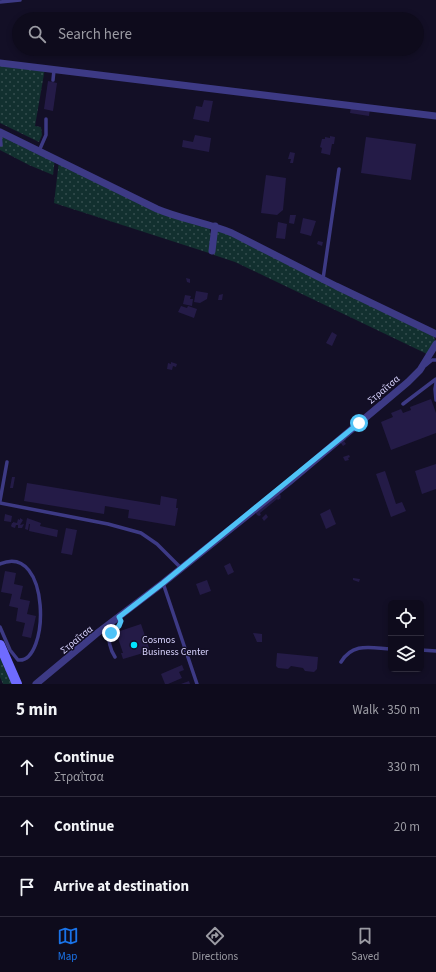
<!DOCTYPE html>
<meta charset="utf-8">
<style>
body{margin:0;font-family:"Source Sans 3",sans-serif;background:#1c1929;color:#f1f3f6}
.controls{position:absolute;right:12px;bottom:12px;display:grid;overflow:hidden;border-radius:6px;box-shadow:0 2px 6px #0003}
.controls button{width:36px;height:36px;display:grid;place-items:center;padding:0;border:0;border-bottom:1px solid #2e2b3b;background:#0e0b1c;color:#f1f3f6;font:20px sans-serif}
.stop{position:absolute;width:12px;height:12px;margin:-9px;border:3px solid #4fc3f7;border-radius:50%;background:#fff}
.stop.end{background:#4fc3f7;border-color:#fff;box-shadow:0 1px 4px #0008}
.list{margin:0;padding:0;list-style:none}
h2{display:flex;justify-content:space-between;align-items:center;height:52px;margin:0;padding:0 16px;font-size:17px}
h2 small{font-size:13px;font-weight:400;color:#9b9ba3}
.list li{display:grid;grid-template-columns:26px 1fr auto;gap:12px;align-items:center;box-sizing:border-box;height:60px;padding:0 16px;border-top:1px solid #2e2b3b}
.list b{display:block;font-size:15px;white-space:nowrap}
.list p{margin:0;font-size:13px;white-space:nowrap;color:#9b9ba3}
.list em{font-size:13px;font-style:normal;color:#9b9ba3}
.icon{flex:none;width:22px;height:22px;fill:none;stroke:currentColor;stroke-width:2;stroke-linecap:round;stroke-linejoin:round}
.map{position:relative;flex:none;width:436px;height:684px;overflow:hidden}
.search{position:absolute;background:#0e0b1c;box-shadow:0 2px 6px #0003;left:12px;right:12px;top:12px;height:44px;display:flex;align-items:center;gap:10px;box-sizing:border-box;padding:0 14px;border-radius:22px;color:#9b9ba3;font-size:15px}
.sheet{height:232px;background:#0e0b1c}
nav{display:flex;justify-content:space-around;align-items:center;box-sizing:border-box;height:56px;border-top:1px solid #2e2b3b;background:#0e0b1c;font-size:11px;color:#9b9ba3}
nav a{display:grid;justify-items:center;gap:2px}
nav .on{color:#1a73e8}
.map>svg:first-child{display:block}
.grass{fill:url(#grass-dots)}
.building{fill:#241b47}
.lines{fill:none;stroke-linecap:round;stroke-linejoin:round}
.lane{stroke:#3d3a85;stroke-width:3.5}
.street{stroke:#3d3a85;stroke-width:7}
.secondary{stroke:#6f6bff;stroke-width:10}
.route{stroke:#4fc3f7;stroke-width:5}
.poi-dot{fill:#00e5ff;stroke:#130f26;stroke-width:1.5}
.labels{text-anchor:middle;stroke-width:3;stroke-linejoin:round;paint-order:stroke}
.street-label{font-size:10px;fill:#d9d4ff;stroke:#130f26}
.poi-label{font-size:10px;fill:#d9d4ff;stroke:#130f26;text-anchor:start}
</style>
<div class="map">
<svg width="436" height="684" viewBox="0 0 436 684">
<defs>
<pattern id="grass-dots" width="8" height="8" patternUnits="userSpaceOnUse"><rect width="8" height="8" fill="#12302f"/><path d="M2 2h.1M6 6h.1" fill="none" stroke="#344d4e" stroke-width="1.8" stroke-linecap="round"/></pattern>
</defs>
<rect width="100%" height="100%" fill="#130f26"/>
<path class="grass" d="M0,62L45,68L35,126L41,127L42,135L39,142L0,123Z
M0,130L55,158L53,175L29,165L0,150Z
M59,161L156,210L209,226L211,235L209,253L54,203Z
M215,228L430,333L434,337L435,340L427,354L235,262L214,255L216,235Z
M0,657L12,684H3L0,677Z"/>
<path class="building" d="M48,81L57,83L53,111L44,109Z
M204,100L213,101L209,122L193,119L196,106L202,107Z
M351,107L370,109L369,116L350,113Z
M195,135L211,138L209,152L182,147L183,140L193,142Z
M330,136L335,137L334,144H332L330,155L321,153L322,148L320,147L322,139H325V137L330,138Z
M366,137L416,144L411,180L361,173Z
M290,152L295,153L293,163H290L291,159H288Z
M266,175L286,178L283,210L277,215L261,213Z
M290,215H296L294,224L289,223Z
M303,218L316,221L311,236L300,233Z
M278,222L287,224L285,239L276,238Z
M318,241L323,242L322,246L317,244Z
M186,278L190,279V283L187,282Z
M196,291L208,293L207,299L200,303L194,302Z
M223,294L222,300H218L219,295Z
M185,295L191,296L190,299H193L192,306L183,304Z
M181,306L187,308L188,306L197,309L194,318L178,312Z
M332,332L337,335L332,346L326,343Z
M171,362L177,364L176,367L173,366L172,370L167,369L168,363L171,364Z
M431,399L436,413V433L391,450L381,422L393,417L391,413L401,409L403,413L411,410L410,407Z
M345,438L346,440L344,441L346,444L343,446L340,442Z
M349,455L350,457L348,458L349,460L345,461L343,457Z
M436,464V489L422,494L415,471Z
M385,471L396,504L402,502L406,511L391,517L376,474Z
M12,477H15L13,488H10Z
M27,483L160,505L161,496L177,499L176,508H178L175,526L128,518L129,510L105,506L104,514L24,501Z
M278,492L281,496L280,497L281,498L278,500L277,499L260,513L261,515L259,516L257,515L254,511Z
M330,509L336,524L326,529L320,514Z
M5,514L12,516L11,522L4,521Z
M266,514L268,517L264,521L262,518Z
M20,518L23,520L20,525L24,524L22,528H18V525H16L15,528L12,527L11,526L12,523H13V522L17,523L18,519L20,520Z
M27,518L41,523L40,526L58,530L57,537L29,531L30,524H29L28,530L25,529Z
M66,528L77,530L72,555L61,553Z
M230,563L234,572L228,575L224,566Z
M5,571L16,573L14,584L23,586L20,599L30,601L27,614L36,616L31,638L22,636L25,623L16,621L18,608L9,606L12,594L1,592Z
M353,578L360,579L359,582L353,580Z
M207,580L211,591L200,595L196,584Z
M141,624L150,651L123,659L121,653H123L118,638L116,639L114,633Z
M253,633L262,634V642H257Z
M277,653L318,657L317,669L314,672L305,671L303,668L291,666L288,669L278,668L276,666Z
M182,665L184,670L179,672L182,678L168,684H165L161,674Z
M189,681L190,684H181Z"/>
<g class="lines">
<path class="lane" d="M0,2L20,0
M53,80L54,70
M0,133L1,145
M39,151L46,135V119
M323,279L339,169
M426,365L432,360H436
M436,383L435,389L436,400
M403,404L436,379
M0,501L7,462
M0,503L108,524L141,533L157,544L181,568
M0,564C51,542 50,664 18,660L10,650L0,627
M163,583L197,684
M421,650L436,651
M115,657C111,651 106,638 112,632C116,628 119,626 121,621L119,617
M341,662C353,642 371,648 391,649"/>
<path class="street" d="M0,63L436,116
M0,132L157,209C181,219 207,223 232,233L336,286L436,334
M212,251L215,226
M36,684L96,634L163,583L289,482L408,382L420,370L436,344"/>
<path class="secondary" d="M0,645L17,684"/>
</g>
<g class="lines">
<path class="route" d="M111,633L119,626L121,621L119,617L163,583L359,423"/>
</g>
<circle class="poi-dot" cx="134" cy="645" r="4"/>
<g class="labels">
<g class="street-label">
<text transform="translate(383 389) rotate(-40)" y="4">Στραΐτσα</text>
<text transform="translate(76 639) rotate(-39)" y="4">Στραΐτσα</text>
</g>
<g class="poi-label">
<text x="142" y="643">Cosmos<tspan x="142" dy="12">Business Center</tspan></text>
</g>
</g>
</svg>
<div class="controls">
<button><svg class="icon" aria-label="locate" viewBox="0 0 24 24"><circle cx="12" cy="12" r="6"/><path d="M12 2v4M12 18v4M2 12h4M18 12h4"/></svg></button>
<button><svg class="icon" aria-label="layers" viewBox="0 0 24 24"><path d="M12 4l9 5-9 5-9-5zM3 14l9 5 9-5"/></svg></button>
</div>
<div class="stop" style="left:359px;top:423px"></div>
<div class="stop end" style="left:111px;top:633px"></div>
<div class="search"><svg class="icon" aria-label="search" viewBox="0 0 24 24"><circle cx="10" cy="10" r="6"/><path d="M15 15l6 6"/></svg>Search here</div>
</div>
<section class="sheet">
<h2>5 min<small>Walk · 350 m</small></h2>
<ul class="list">
<li><svg class="icon" aria-label="ahead" viewBox="0 0 24 24"><path d="M12 20V5M6 11l6-6 6 6"/></svg><div><b>Continue</b><p>Στραΐτσα</p></div><em>330 m</em></li>
<li><svg class="icon" aria-label="ahead" viewBox="0 0 24 24"><path d="M12 20V5M6 11l6-6 6 6"/></svg><div><b>Continue</b></div><em>20 m</em></li>
<li><svg class="icon" aria-label="arrive" viewBox="0 0 24 24"><path d="M6 21V4h12l-3 4 3 4H6"/></svg><div><b>Arrive at destination</b></div></li>
</ul>
</section>
<nav>
<a class="on"><svg class="icon" aria-label="map" viewBox="0 0 24 24"><path d="M3 6l6-2 6 2 6-2v14l-6 2-6-2-6 2zM9 4v14M15 6v14"/></svg>Map</a>
<a><svg class="icon" aria-label="directions" viewBox="0 0 24 24"><path d="M12 3l9 9-9 9-9-9zM9 14v-3h6M13 9l2 2-2 2"/></svg>Directions</a>
<a><svg class="icon" aria-label="saved" viewBox="0 0 24 24"><path d="M7 4h10v16l-5-4-5 4z"/></svg>Saved</a>
</nav>
